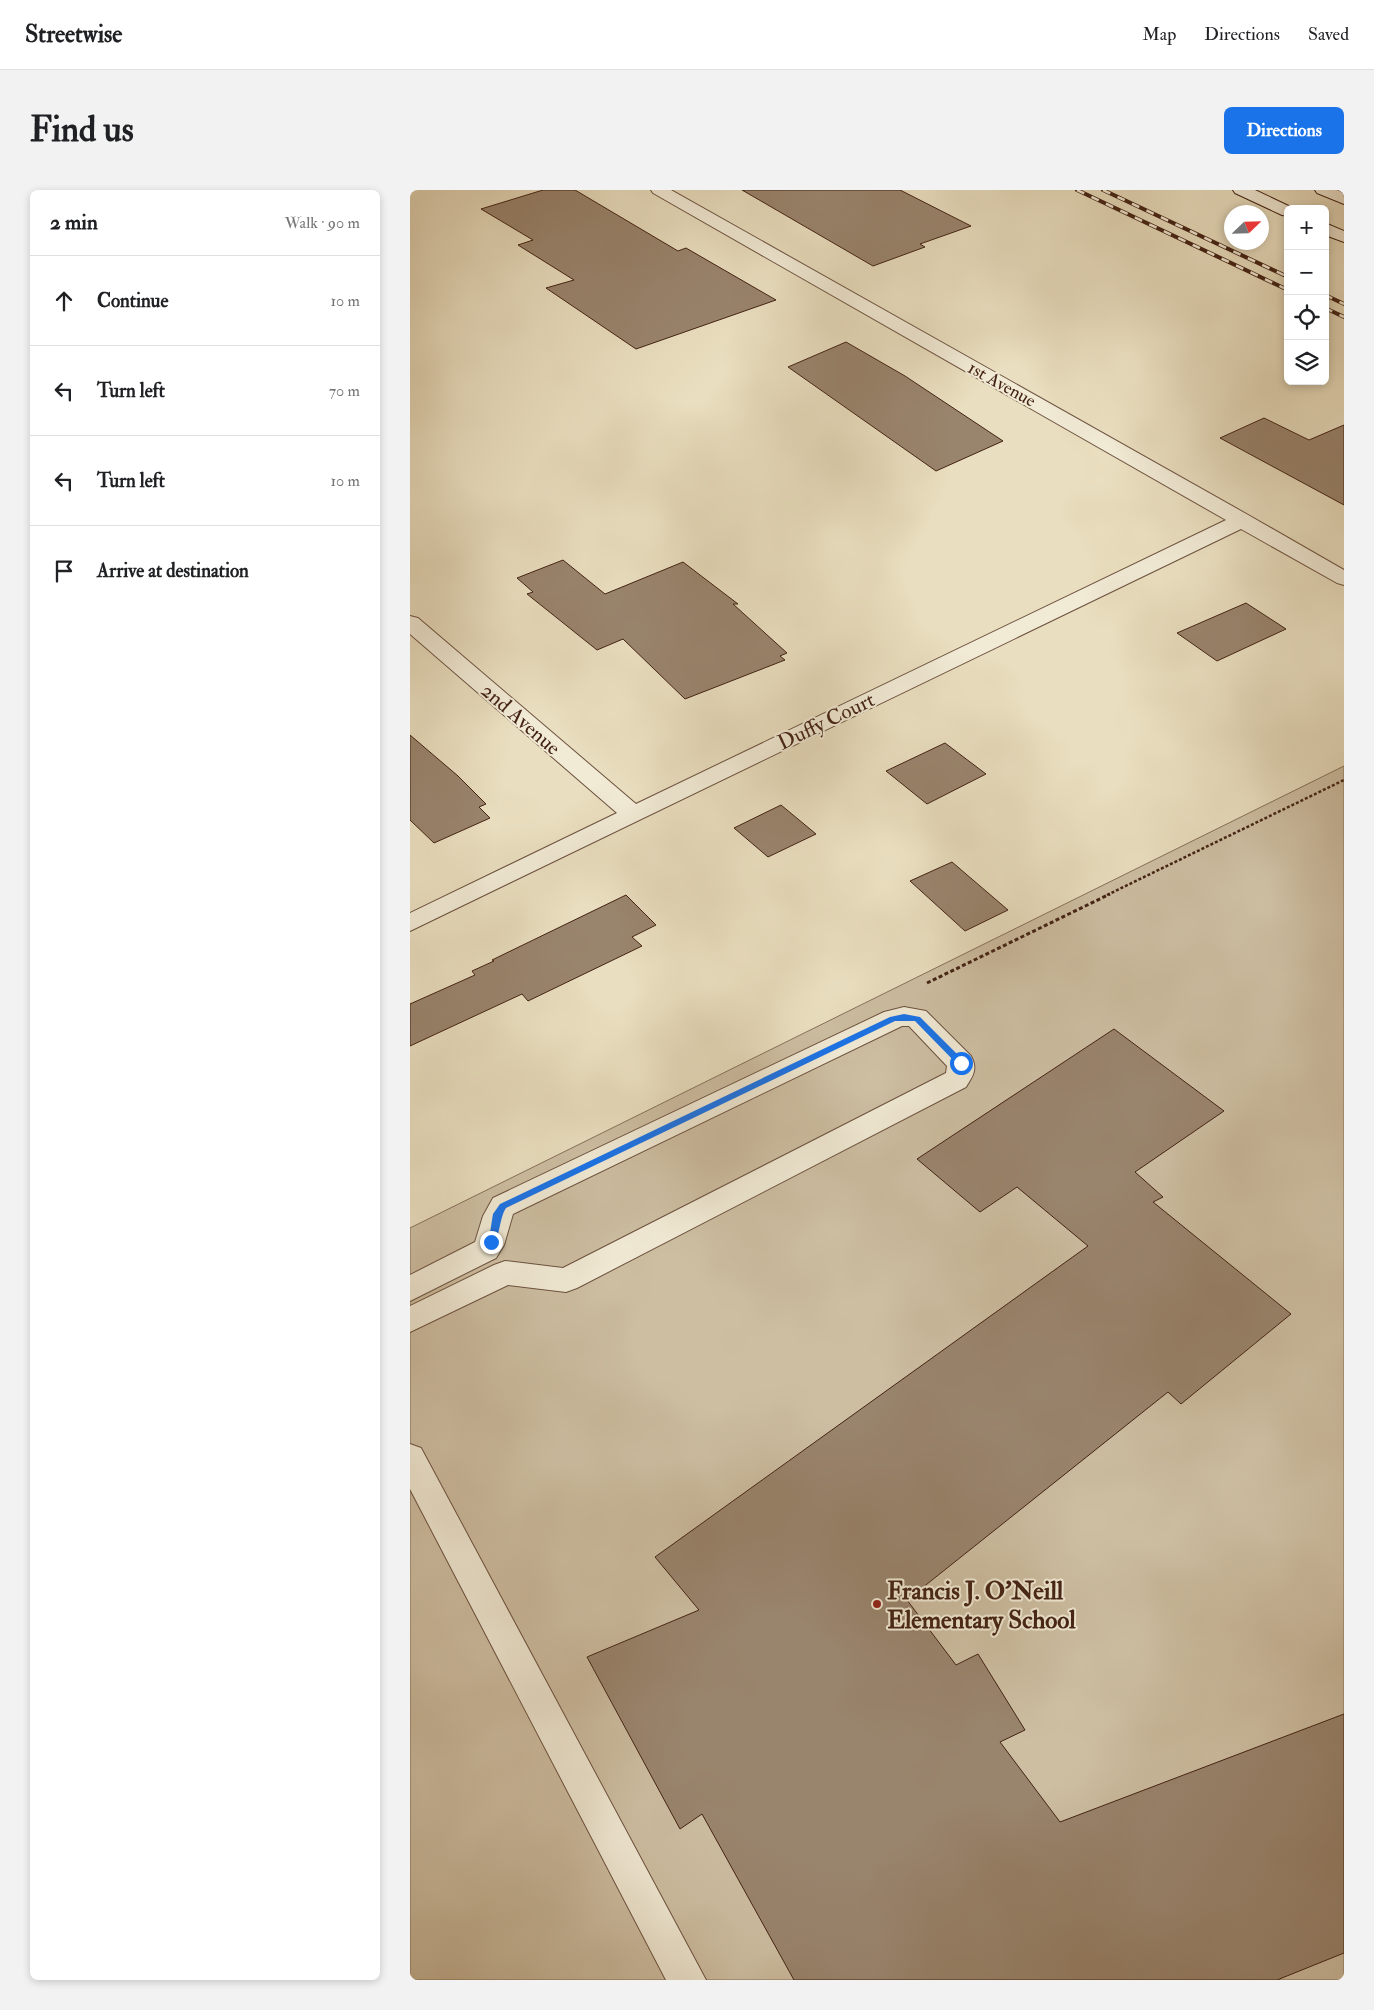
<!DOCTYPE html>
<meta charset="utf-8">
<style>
body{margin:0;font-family:"IM FELL Double Pica",serif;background:#f2f2f2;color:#202124}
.controls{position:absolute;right:15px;top:15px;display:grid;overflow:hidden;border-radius:8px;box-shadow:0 2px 8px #0003}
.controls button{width:45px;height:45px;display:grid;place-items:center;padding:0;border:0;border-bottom:1px solid #e0e0e0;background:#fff;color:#202124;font:25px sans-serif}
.compass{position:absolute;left:814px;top:15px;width:45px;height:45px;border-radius:50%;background:#fff;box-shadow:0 2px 8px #0003;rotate:67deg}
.stop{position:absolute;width:15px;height:15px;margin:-11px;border:4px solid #1a73e8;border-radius:50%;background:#fff}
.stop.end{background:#1a73e8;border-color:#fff;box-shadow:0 1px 5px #0008}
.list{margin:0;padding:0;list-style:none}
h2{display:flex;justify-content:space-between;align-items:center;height:65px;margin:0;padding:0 20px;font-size:21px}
h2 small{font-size:16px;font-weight:400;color:#757577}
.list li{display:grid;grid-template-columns:32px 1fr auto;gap:15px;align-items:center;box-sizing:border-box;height:90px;padding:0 20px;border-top:1px solid #e0e0e0}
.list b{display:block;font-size:19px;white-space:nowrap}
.list em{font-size:16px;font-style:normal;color:#757577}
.icon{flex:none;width:28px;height:28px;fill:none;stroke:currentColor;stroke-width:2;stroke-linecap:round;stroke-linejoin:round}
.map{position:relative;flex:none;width:934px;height:1790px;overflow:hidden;border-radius:8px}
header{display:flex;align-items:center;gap:30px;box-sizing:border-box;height:70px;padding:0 25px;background:#fff;border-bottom:1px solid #e0e0e0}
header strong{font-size:24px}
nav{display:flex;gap:28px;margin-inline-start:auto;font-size:18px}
.intro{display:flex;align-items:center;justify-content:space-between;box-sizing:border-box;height:120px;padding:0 30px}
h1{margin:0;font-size:35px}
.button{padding:12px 22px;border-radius:8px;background:#1a73e8;color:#fff;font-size:18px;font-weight:700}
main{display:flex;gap:30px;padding:0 30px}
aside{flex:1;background:#fff;border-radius:8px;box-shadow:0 2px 8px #0003}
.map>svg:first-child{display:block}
.green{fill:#cdbea2;stroke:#88705b}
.building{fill:#99846d;stroke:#432214}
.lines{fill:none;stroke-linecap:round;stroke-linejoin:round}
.service-casing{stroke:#6c513f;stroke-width:2}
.minor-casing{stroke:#6c513f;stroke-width:2}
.secondary-casing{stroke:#432214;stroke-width:2}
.path-far1{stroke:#432214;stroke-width:2.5;stroke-dasharray:3 2;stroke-linecap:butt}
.path{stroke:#432214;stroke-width:3;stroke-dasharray:4 2.5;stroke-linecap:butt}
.service{fill:#f1ead5;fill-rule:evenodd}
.minor{fill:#f1ead5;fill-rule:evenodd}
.secondary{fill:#f1ead5;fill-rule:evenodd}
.rail-casing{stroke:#432214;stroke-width:4}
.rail{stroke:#f1ead5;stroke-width:2.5;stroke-dasharray:8;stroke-linecap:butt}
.route{fill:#1a73e8}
.poi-dot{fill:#8f2418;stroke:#f1ead5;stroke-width:2}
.labels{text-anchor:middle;stroke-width:4;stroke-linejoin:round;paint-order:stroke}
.far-street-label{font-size:18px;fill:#432214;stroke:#f1ead5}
.street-label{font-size:21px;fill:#432214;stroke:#f1ead5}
.near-poi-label{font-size:25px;font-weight:bold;fill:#432214;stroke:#f1ead5;text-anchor:start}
</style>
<header>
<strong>Streetwise</strong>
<nav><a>Map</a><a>Directions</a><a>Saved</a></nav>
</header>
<div class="intro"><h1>Find us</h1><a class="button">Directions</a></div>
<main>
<aside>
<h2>2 min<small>Walk · 90 m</small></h2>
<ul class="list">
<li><svg class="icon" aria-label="ahead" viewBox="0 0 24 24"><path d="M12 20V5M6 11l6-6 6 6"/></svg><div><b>Continue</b></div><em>10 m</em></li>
<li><svg class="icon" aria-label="left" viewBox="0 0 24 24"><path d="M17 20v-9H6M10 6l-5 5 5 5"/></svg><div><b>Turn left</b></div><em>70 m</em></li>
<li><svg class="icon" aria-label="left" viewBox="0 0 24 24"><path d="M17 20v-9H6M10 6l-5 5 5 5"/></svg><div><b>Turn left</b></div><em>10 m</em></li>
<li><svg class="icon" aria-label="arrive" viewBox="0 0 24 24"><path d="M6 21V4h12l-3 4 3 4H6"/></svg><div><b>Arrive at destination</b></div></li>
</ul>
</aside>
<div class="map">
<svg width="934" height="1790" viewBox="0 0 934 1790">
<rect width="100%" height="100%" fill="#e9debf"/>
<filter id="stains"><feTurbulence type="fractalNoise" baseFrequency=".004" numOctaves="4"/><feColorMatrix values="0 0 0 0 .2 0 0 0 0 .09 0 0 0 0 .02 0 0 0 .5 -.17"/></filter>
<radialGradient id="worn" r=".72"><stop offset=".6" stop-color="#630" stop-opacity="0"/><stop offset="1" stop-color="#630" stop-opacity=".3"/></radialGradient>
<path class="green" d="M934,576V1790H0V1038Z"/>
<path class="building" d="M133,0H165L268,61L276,58L366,110L226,159L136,98L164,90L108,55L123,50L71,19Z
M332,0H490L561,36L510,54L515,57L463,76Z
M436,152L495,186L593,251L526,281L378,177Z
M854,228L899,250L934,235V315L810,248Z
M153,370L195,404L273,372L328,414H323L377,463L370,466L375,470L275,509L213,449L187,460L117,404L123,402L107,388Z
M836,413L876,439L807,471L767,443Z
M0,545L48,586L76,614L69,617L80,628L24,653L0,630Z
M535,553L576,584L517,614L476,581Z
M371,615L406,644L358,667L324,638Z
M542,672L598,720L555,741L500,691Z
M216,705L246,735L222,747L232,756L118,811L112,804L0,856V814L65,785L62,781L84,771L82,770Z
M704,839L814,921L725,982L753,1007L743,1012L881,1124L771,1214L758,1202L497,1410L546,1475L568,1464L615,1540L590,1552L650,1632L934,1524V1763L867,1790H384L292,1624L270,1639L177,1467L289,1420L245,1367L678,1056L607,997L570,1022L507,969Z"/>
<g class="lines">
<defs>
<path id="service" d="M494,817L516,821L561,866C568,879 563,886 556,897L167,1098L156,1102L98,1095L0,1142V1116L84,1075L95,1071L153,1078L536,883L537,876L499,836H492L103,1024L94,1055L86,1068L0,1111V1085L65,1052L73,1026L83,1008L474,822Z
M0,1254L11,1258L296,1790H256L0,1299Z"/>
<path id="minor" d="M241,0H261L840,326L934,380V395L927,393L831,339L0,741V723L207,623L0,444V426L8,428L226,614L816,330L243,3Z"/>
<path id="secondary" d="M823,0H845L885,19H878V26L872,25L825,3Z
M905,0H927L934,3V14L907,3Z
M915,33L934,41V52L915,45Z"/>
</defs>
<use href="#service" class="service-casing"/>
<use href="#minor" class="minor-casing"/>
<use href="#secondary" class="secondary-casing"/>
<path class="path-far1" d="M697,705L934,590"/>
<path class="path" d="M517,793L700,704"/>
<use href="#service" class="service"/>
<use href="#minor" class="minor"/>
<use href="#secondary" class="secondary"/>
<defs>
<path id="rail" d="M667,0L878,100
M693,0L878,87
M915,105L934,114
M915,118L934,127"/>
</defs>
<use href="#rail" class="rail-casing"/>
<use href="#rail" class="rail"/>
</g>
<path class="route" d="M494,824L510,827L554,871V875H548L505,831H485L96,1018C89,1028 90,1051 81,1056L78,1055L83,1024L90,1014L480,827Z"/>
<circle class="poi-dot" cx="467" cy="1414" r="5"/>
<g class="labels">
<g class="far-street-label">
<text transform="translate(592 194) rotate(29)" y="6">1st Avenue</text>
</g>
<g class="street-label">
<text transform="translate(111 529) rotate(41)" y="7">2nd Avenue</text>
<text transform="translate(416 531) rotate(-26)" y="7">Duffy Court</text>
</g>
<g class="near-poi-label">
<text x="477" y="1409">Francis J. O'Neill<tspan x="477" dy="29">Elementary School</tspan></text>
</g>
</g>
<rect width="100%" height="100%" filter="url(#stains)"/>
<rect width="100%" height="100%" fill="url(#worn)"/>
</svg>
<div class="controls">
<button>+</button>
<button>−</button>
<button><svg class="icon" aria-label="locate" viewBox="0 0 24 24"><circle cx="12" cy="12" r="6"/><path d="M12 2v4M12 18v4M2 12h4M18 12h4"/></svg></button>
<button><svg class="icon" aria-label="layers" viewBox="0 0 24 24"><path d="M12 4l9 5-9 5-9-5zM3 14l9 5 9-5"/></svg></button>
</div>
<svg class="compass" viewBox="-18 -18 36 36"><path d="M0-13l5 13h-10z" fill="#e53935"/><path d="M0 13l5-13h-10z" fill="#757577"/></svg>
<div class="stop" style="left:551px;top:873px"></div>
<div class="stop end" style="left:81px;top:1052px"></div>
</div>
</main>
